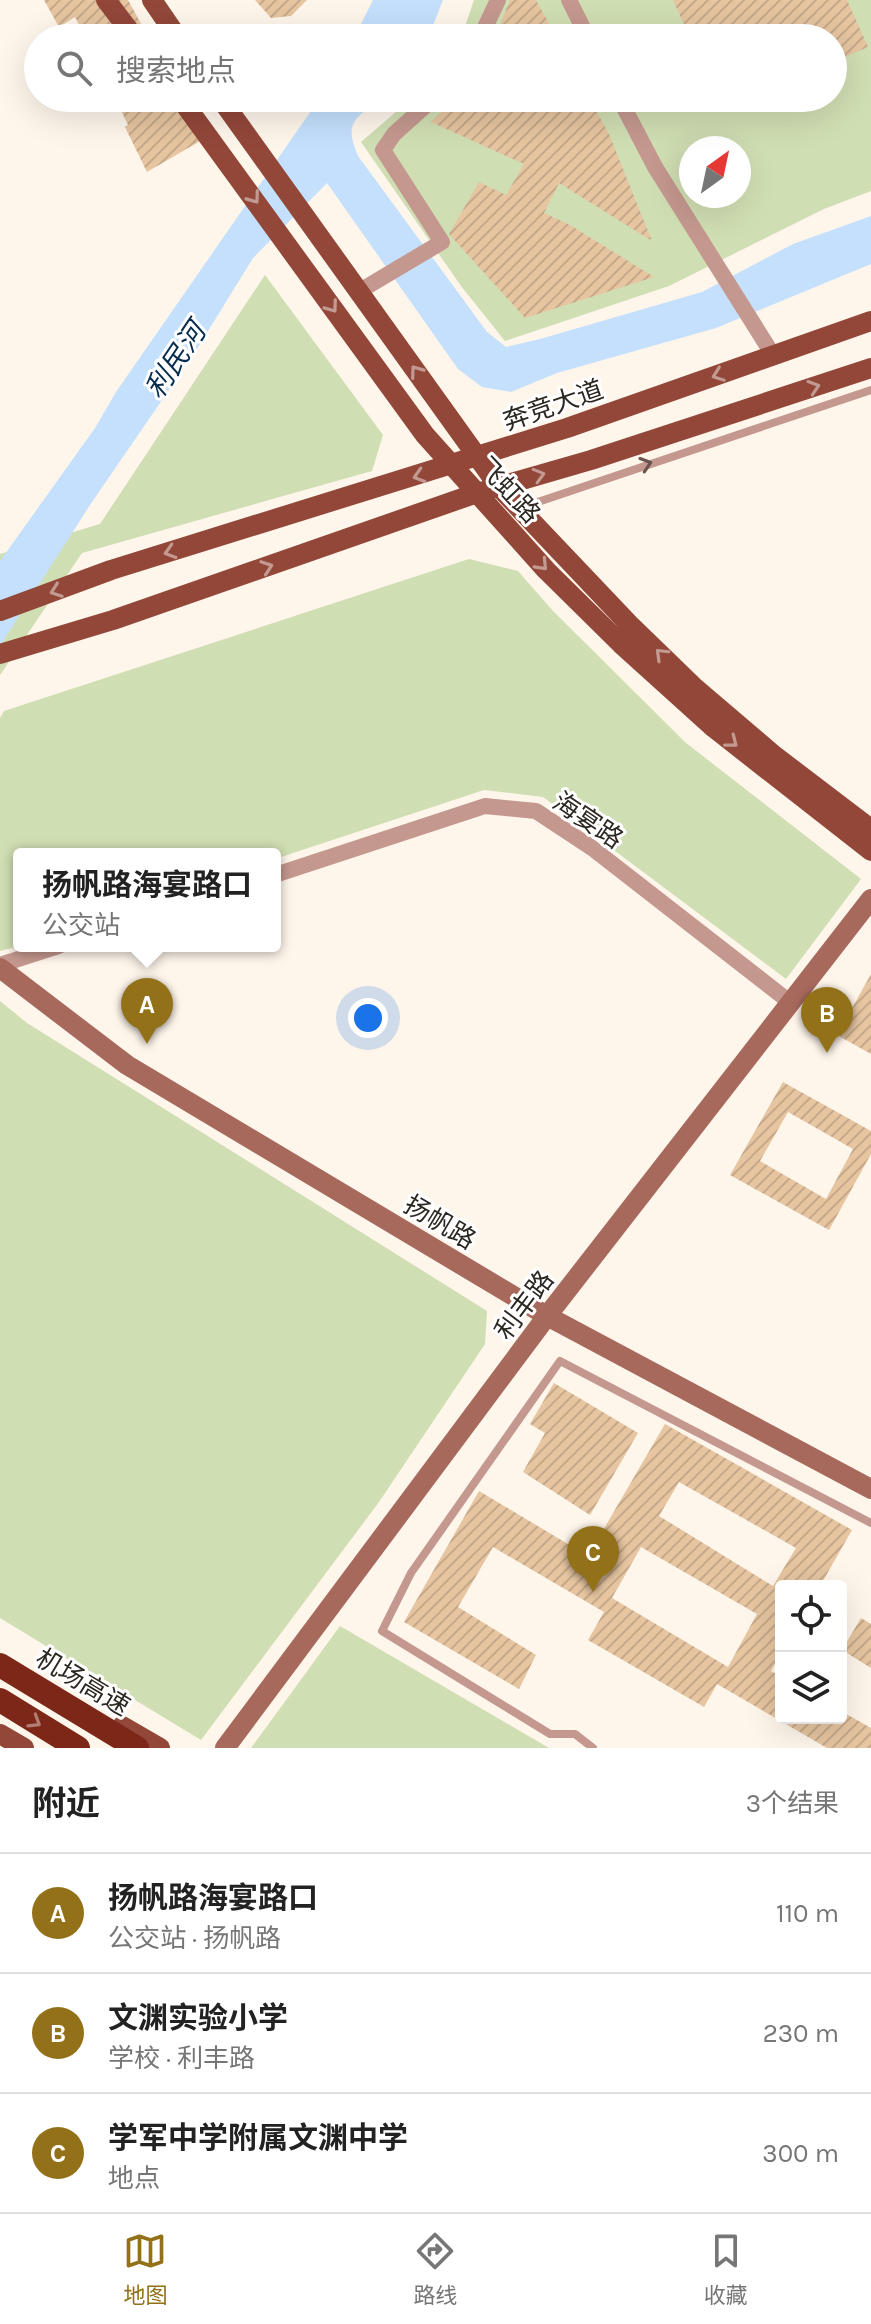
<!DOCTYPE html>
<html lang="zh">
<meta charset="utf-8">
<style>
body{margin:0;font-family:Karla,"Noto Sans SC",sans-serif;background:#f6f6f6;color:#222}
.controls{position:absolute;right:24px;bottom:24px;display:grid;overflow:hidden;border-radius:8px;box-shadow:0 8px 32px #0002}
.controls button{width:72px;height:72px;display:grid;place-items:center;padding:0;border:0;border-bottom:2px solid #e0e0e0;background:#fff;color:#222;font:40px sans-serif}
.compass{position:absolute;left:679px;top:136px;width:72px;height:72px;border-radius:50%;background:#fff;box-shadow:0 8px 32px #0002;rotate:33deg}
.you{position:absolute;left:368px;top:1018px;width:28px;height:28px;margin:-20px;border:6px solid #fff;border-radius:50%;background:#1a73e8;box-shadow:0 0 0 12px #1a73e833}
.badge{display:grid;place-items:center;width:52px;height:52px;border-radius:50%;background:#927118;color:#fff;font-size:26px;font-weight:700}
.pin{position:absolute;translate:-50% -66px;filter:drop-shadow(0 2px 4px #0008)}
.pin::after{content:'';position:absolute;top:42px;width:28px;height:24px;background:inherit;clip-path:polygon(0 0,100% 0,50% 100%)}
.popup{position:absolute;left:13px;top:848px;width:268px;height:104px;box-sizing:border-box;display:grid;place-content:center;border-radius:8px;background:#fff;filter:drop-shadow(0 2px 6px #0005);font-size:26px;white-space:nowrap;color:#767676}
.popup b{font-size:30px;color:#222}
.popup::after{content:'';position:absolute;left:50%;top:100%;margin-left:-16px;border:16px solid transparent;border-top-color:#fff}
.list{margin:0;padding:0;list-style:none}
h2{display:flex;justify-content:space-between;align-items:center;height:104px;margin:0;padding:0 32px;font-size:34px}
h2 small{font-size:26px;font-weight:400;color:#767676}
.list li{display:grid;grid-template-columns:52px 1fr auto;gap:24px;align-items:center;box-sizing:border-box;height:120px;padding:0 32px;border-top:2px solid #e0e0e0}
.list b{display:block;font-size:30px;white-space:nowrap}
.list p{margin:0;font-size:26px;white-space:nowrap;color:#767676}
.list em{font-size:26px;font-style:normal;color:#767676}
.icon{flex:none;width:44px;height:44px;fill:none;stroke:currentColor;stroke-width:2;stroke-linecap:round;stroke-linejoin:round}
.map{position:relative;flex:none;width:871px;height:1748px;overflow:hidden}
.search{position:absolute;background:#fff;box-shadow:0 8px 32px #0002;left:24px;right:24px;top:24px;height:88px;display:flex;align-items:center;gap:20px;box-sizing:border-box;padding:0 28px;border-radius:44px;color:#767676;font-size:30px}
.sheet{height:464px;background:#fff}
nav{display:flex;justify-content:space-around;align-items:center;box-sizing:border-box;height:112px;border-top:2px solid #e0e0e0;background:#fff;font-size:22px;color:#767676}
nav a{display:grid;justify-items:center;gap:4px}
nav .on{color:#927118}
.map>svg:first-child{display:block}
.green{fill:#d0deb3;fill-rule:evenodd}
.water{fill:#c4e0fd}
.building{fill:url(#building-hatch);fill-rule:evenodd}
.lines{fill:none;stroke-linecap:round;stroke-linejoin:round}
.lane{stroke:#c4988e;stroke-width:8}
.street{stroke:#c4988e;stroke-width:16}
.secondary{stroke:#a8695d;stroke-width:20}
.primary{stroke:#924739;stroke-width:20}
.highway{stroke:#7d2718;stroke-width:24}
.oneway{stroke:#c39a92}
.oneway2{stroke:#69544d}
.oneway3{stroke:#b17d74}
.labels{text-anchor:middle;stroke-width:6;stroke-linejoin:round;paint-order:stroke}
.street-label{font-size:26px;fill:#2c2721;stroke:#fff}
.water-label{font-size:28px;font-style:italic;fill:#062c4e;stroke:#fff}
</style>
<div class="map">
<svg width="871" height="1748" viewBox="0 0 871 1748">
<defs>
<pattern id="building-hatch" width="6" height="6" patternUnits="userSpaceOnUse" patternTransform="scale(2)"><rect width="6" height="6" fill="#e6c5a0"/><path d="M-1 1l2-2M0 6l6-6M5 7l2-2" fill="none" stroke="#c5a98a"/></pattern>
</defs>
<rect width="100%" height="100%" fill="#fef5eb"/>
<path class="green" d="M474,0H871V191L824,209L669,286L505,341L461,286L361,142L412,98H833V38H461ZM691,148H739V196H691Z
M265,275L383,435L372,471L82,553L0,675V554L100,524Z
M469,559L518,571L553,611L686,743L861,879L786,979L543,797L484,790L275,859V854H19L20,946L0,951V718L4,711Z
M0,1001L27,1023L487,1311L485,1344L379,1502L201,1740L0,1618Z
M340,1626L549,1748H251Z"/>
<path class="water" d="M373,0H443L428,38H354Z
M320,98H378C354,122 344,122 358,156L487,332L506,347L540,339L702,292L793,244L871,216V264L716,328L557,373L511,392L482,387L458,369L327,183L253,258L197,349L90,505L0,646V561L95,428L116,392Z"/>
<path class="building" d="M44,0H128L149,38H86L75,17L59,27Z
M255,0H307L291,16L271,18Z
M510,0H536L557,38H495Z
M673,0H847L868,47L833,62V38H690Z
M115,98H186L207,137L147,172L125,127L128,125Z
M456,98H589L609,134L652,241L559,183L544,213L570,225L654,277L525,318L449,234L479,182L506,195L524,164L431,122Z
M718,98H753L724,111Z
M871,974V1054L837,1035Z
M783,1082L871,1131V1154L829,1230L730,1175ZM788,1112L853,1149L826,1199L760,1161Z
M554,1383L638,1433L590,1515L523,1472L545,1433L530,1424Z
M665,1424L852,1530L820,1586H781V1653L771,1671L781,1677V1718H841V1711L871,1728V1748H827L717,1684L704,1707L588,1640L604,1612L493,1547L458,1607L536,1655L519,1689L404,1622L479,1491L588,1556ZM679,1482L796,1548L773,1586L659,1516ZM641,1547L757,1614L728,1667L612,1598Z
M861,1618L871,1624V1668L842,1650Z"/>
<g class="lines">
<path class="lane" d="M520,508L871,390
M593,1748L575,1734H550L382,1631L411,1573L560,1361L871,1523"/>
<path class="street" d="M569,0L588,38
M480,38L498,0
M619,98L655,167L773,355
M358,292L442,242L383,150L394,134L434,98
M275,875L485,806L536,811L592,848L791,1003
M0,965L59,946"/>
<path class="secondary" d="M0,968L127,1065L547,1316L871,1489
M225,1748L547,1316L871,899"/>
<path class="primary" d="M106,0L135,38
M152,0L178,38
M180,98L425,435L546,570L621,644L714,728L871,851
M220,98L499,487L629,624L693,686L775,756L871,829
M0,611L111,570L567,428L871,321
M0,654L113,620L477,493L591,460L871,368
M122,1726L160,1748
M0,1734L24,1748"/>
<path class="highway" d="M0,1665L137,1748
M0,1700L78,1748"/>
</g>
<defs><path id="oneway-chevron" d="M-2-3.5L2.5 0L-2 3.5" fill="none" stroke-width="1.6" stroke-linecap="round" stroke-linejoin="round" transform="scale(2)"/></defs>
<g class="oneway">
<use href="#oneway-chevron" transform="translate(254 198) rotate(54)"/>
<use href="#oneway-chevron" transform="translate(332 307) rotate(54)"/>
<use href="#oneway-chevron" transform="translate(416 371) rotate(-126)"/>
<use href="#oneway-chevron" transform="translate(718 375) rotate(160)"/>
<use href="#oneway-chevron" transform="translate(814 387) rotate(-18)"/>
<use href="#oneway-chevron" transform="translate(539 475) rotate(-16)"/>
<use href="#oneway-chevron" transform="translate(419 476) rotate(163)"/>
<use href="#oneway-chevron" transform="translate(170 552) rotate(163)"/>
<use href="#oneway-chevron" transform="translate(542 565) rotate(47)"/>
<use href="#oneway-chevron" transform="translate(267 567) rotate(-19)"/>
<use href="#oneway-chevron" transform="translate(56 591) rotate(160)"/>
<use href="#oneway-chevron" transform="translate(661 654) rotate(-136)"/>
<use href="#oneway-chevron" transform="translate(732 742) rotate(38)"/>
</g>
<use class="oneway2" href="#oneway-chevron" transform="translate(646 464) rotate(-18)"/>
<use class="oneway3" href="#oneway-chevron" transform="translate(35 1722) rotate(32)"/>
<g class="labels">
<g class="street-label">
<text transform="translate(553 405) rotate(-19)" y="9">奔竞大道</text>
<text transform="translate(509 490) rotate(47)" y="9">飞虹路</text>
<text transform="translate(588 820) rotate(34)" y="9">海宴路</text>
<text transform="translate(440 1222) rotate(31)" y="9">扬帆路</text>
<text transform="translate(524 1305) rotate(-53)" y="9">利丰路</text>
<text transform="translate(83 1682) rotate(31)" y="9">机场高速</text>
</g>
<g class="water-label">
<text transform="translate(175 360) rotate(-56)" y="10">利民河</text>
</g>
</g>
</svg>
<div class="controls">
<button><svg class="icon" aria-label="locate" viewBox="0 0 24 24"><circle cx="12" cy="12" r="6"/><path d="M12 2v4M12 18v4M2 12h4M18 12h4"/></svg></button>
<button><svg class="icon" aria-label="layers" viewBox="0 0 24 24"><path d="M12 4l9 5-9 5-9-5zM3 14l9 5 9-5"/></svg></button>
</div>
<svg class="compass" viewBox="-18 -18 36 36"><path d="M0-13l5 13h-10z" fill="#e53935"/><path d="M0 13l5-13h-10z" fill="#767676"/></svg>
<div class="you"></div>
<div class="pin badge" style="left:147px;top:1044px">A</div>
<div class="popup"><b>扬帆路海宴路口</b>公交站</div>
<div class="pin badge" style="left:827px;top:1053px">B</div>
<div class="pin badge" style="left:593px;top:1592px">C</div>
<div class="search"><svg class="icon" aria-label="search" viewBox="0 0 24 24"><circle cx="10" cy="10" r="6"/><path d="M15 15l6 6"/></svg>搜索地点</div>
</div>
<section class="sheet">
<h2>附近<small>3个结果</small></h2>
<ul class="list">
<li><span class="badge">A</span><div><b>扬帆路海宴路口</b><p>公交站 · 扬帆路</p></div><em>110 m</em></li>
<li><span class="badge">B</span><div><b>文渊实验小学</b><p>学校 · 利丰路</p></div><em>230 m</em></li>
<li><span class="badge">C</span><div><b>学军中学附属文渊中学</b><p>地点</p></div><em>300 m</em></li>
</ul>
</section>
<nav>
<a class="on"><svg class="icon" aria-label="map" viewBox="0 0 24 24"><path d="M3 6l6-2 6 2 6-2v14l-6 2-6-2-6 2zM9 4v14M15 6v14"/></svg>地图</a>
<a><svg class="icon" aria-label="directions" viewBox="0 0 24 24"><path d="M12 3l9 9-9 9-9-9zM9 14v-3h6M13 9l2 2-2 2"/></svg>路线</a>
<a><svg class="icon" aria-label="saved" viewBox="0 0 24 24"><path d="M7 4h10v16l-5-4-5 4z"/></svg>收藏</a>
</nav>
